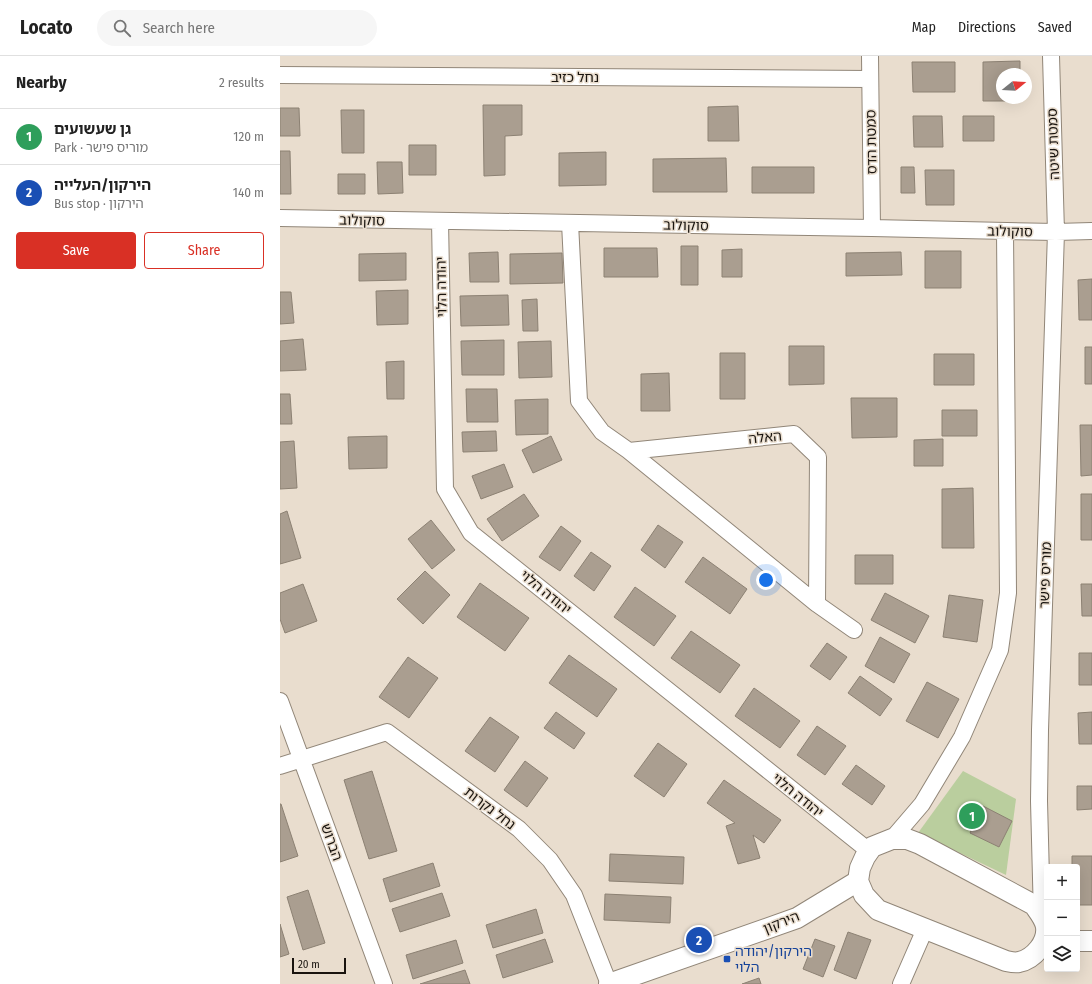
<!DOCTYPE html>
<meta charset="utf-8">
<style>
body{margin:0;font-family:"Fira Sans Condensed","Noto Sans Hebrew",sans-serif;background:#f6f6f6;color:#222}
.controls{position:absolute;right:12px;bottom:12px;display:grid;overflow:hidden;border-radius:4px;box-shadow:0 4px 16px #0002}
.controls button{width:36px;height:36px;display:grid;place-items:center;padding:0;border:0;border-bottom:1px solid #e0e0e0;background:#fff;color:#222;font:20px sans-serif}
.compass{position:absolute;left:716px;top:12px;width:36px;height:36px;border-radius:50%;background:#fff;box-shadow:0 4px 16px #0002;rotate:72deg}
.scale{position:absolute;left:12px;bottom:10px;width:54px;box-sizing:border-box;padding-left:4px;border:2px solid #19140f;border-top:0;font-size:11px;line-height:14px;white-space:nowrap;color:#19140f;-webkit-text-stroke:3px #e9ddce;paint-order:stroke}
.you{position:absolute;left:486px;top:524px;width:14px;height:14px;margin:-10px;border:3px solid #fff;border-radius:50%;background:#1a73e8;box-shadow:0 0 0 6px #1a73e833}
.badge{display:grid;place-items:center;width:26px;height:26px;border-radius:50%;background:#d93025;color:#fff;font-size:13px;font-weight:700}
.pin{position:absolute;translate:-50% -50%;border:2px solid #fff;box-shadow:0 1px 4px #0006}
.list{margin:0;padding:0;list-style:none}
h2{display:flex;justify-content:space-between;align-items:center;height:52px;margin:0;padding:0 16px;font-size:17px}
h2 small{font-size:13px;font-weight:400;color:#767676}
.list li{display:grid;grid-template-columns:26px 1fr auto;gap:12px;align-items:center;box-sizing:border-box;height:56px;padding:0 16px;border-top:1px solid #e0e0e0}
.list b{display:block;font-size:15px;white-space:nowrap}
.list p{margin:0;font-size:13px;white-space:nowrap;color:#767676}
.list em{font-size:13px;font-style:normal;color:#767676}
.actions{display:flex;gap:8px;padding:12px 16px}
.actions a{flex:1;padding:9px 0;border:1px solid #d93025;border-radius:4px;text-align:center;font-size:14px;color:#d93025}
.actions .main{background:#d93025;color:#fff}
.icon{flex:none;width:22px;height:22px;fill:none;stroke:currentColor;stroke-width:2;stroke-linecap:round;stroke-linejoin:round}
.map{position:relative;flex:none;width:812px;height:928px;overflow:hidden}
header{display:flex;align-items:center;gap:24px;box-sizing:border-box;height:56px;padding:0 20px;background:#fff;border-bottom:1px solid #e0e0e0}
header strong{font-size:19px}
nav{display:flex;gap:22px;margin-inline-start:auto;font-size:14px}
.search{width:280px;height:36px;background:#f6f6f6;display:flex;align-items:center;gap:10px;box-sizing:border-box;padding:0 14px;border-radius:22px;color:#767676;font-size:15px}
main{display:flex}
aside{flex:1;background:#fff}
.map>svg:first-child{display:block}
.green{fill:#bace9e}
.building{fill:#aa9e90;stroke:#8c8173}
.lines{fill:none;stroke-linecap:round;stroke-linejoin:round}
.minor-casing{stroke:#918678;stroke-width:18}
.tertiary-casing{stroke:#918678;stroke-width:22}
.minor{stroke:#fff;stroke-width:16}
.tertiary{stroke:#fff;stroke-width:20}
.transit-dot{fill:#1a4fb4;stroke:#e9ddce;stroke-width:1.5}
.labels{text-anchor:middle;stroke-width:3;stroke-linejoin:round;paint-order:stroke}
.street-label{font-size:14px;fill:#19140f;stroke:#e9ddce}
.transit-label{font-size:14px;fill:#164399;stroke:#e9ddce;text-anchor:start}
</style>
<header>
<strong>Locato</strong>
<div class="search"><svg class="icon" aria-label="search" viewBox="0 0 24 24"><circle cx="10" cy="10" r="6"/><path d="M15 15l6 6"/></svg>Search here</div>
<nav><a>Map</a><a>Directions</a><a>Saved</a></nav>
</header>
<main>
<aside>
<h2>Nearby<small>2 results</small></h2>
<ul class="list">
<li><span class="badge" style="background:#2e9e5b">1</span><div><b>גן שעשועים</b><p>Park · מוריס פישר</p></div><em>120 m</em></li>
<li><span class="badge" style="background:#1a4fb4">2</span><div><b>הירקון/העלייה</b><p>Bus stop · הירקון</p></div><em>140 m</em></li>
</ul>
<div class="actions"><a class="main">Save</a><a>Share</a></div>
</aside>
<div class="map">
<svg width="812" height="928" viewBox="0 0 812 928">
<rect width="100%" height="100%" fill="#e9ddce"/>
<path class="green" d="M683,715L736,743L726,819L638,777Z"/>
<path class="building" d="M740,5V18H722V42H741V45H703V6Z
M632,6H675V36H633Z
M203,49H242V79L225,80V119L204,120Z
M458,50L459,85H428V51Z
M0,52H19L20,80H0Z
M61,54H84V97H62Z
M633,60H662L663,91H634Z
M683,60H714V85H683Z
M129,89H156V119H129Z
M0,95H10L11,138H0Z
M326,96V129L279,130V97Z
M446,102L447,136H373V103Z
M97,106H122L123,137L98,138Z
M472,111H534V137H472Z
M621,111H634L635,137H621Z
M645,114H674V149H646Z
M58,118H85V138H58Z
M401,190H418V229H401Z
M324,192H377L378,221H324Z
M462,193V221H442V194Z
M645,195H681V232H645Z
M218,196L219,226H190L189,197Z
M621,196L622,219L566,220V197Z
M126,197V224L79,225V198Z
M282,197L283,227L230,228V198Z
M812,223V264H799L798,224Z
M128,234V268L97,269L96,235Z
M0,236H11L14,267L0,268Z
M228,239L229,269L181,270L180,240Z
M257,243L258,275H243L242,244Z
M23,283L26,314L0,315V285Z
M224,284V319H182L181,285Z
M271,285L272,321L239,322L238,286Z
M509,290H544V328L509,329Z
M805,291H812V328H805Z
M440,297H465V343H440Z
M654,298H694V329H654Z
M124,305V343H107L106,306Z
M389,317L390,355H361V318Z
M186,333H217L218,366H187Z
M0,338H10L12,368H0Z
M571,342H617V381L572,382Z
M268,343V378L236,379L235,344Z
M662,354H697V380H662Z
M800,369H812V419L801,420Z
M216,375L217,395L183,396L182,376Z
M107,380V412L69,413L68,381Z
M271,380L282,404L253,417L242,394Z
M663,383V410H634V384Z
M14,385L17,432L0,433V386Z
M224,408L233,431L201,443L192,420Z
M693,432L694,492H662V433Z
M244,438L259,460L222,485L207,463Z
M801,438H812V484H801Z
M7,455L21,502L0,508V458Z
M151,464L175,494L152,513L128,483Z
M378,469L403,486L385,512L361,494Z
M281,470L301,485L280,515L259,501Z
M311,496L331,510L314,535L294,520Z
M575,499H613V528H575Z
M423,501L467,533L450,558L405,526Z
M145,515L170,539L143,568L117,543Z
M200,527L249,562L225,595L177,561Z
M23,528L37,565L5,577L0,563V537Z
M801,528H812V560H802Z
M355,531L396,560L374,590L334,561Z
M605,537L649,560L635,587L591,564Z
M669,539L703,544L697,586L663,581Z
M411,575L460,609L440,637L391,602Z
M600,581L630,598L614,627L585,610Z
M547,587L567,601L550,624L530,610Z
M799,597H812V629H799Z
M289,599L337,633L317,661L269,627Z
M128,601L158,622L129,662L99,641Z
M580,620L612,643L600,660L568,637Z
M647,626L679,643L658,682L626,665Z
M474,632L520,665L500,692L455,660Z
M276,656L305,677L294,693L264,672Z
M812,656V688H799L798,657Z
M210,661L239,681L215,716L185,695Z
M537,670L566,690L545,719L517,699Z
M378,687L407,708L384,741L354,720Z
M245,705L268,722L247,751L224,734Z
M576,709L605,730L592,749L562,728Z
M92,715L117,795L89,803L64,724Z
M444,724L501,764L484,787L473,779L480,802L458,808L446,770L455,767L427,747Z
M797,730H812V753L797,754Z
M0,748H1L18,800L0,806Z
M703,750L732,765L719,791L690,777Z
M330,798L404,801L403,828L329,825Z
M792,800H812V849H797V811H792Z
M153,807L160,830L110,846L103,823Z
M28,834L45,887L23,894L7,841Z
M162,837L170,860L120,876L112,853Z
M325,838L391,841L390,867L324,864Z
M256,853L263,877L213,892L206,869Z
M0,868L9,898L0,901Z
M568,876L591,884L576,923L554,914Z
M265,883L273,906L223,922L216,899Z
M535,883L555,890L543,921L523,913Z
M176,884L183,907L133,923L126,899Z
M185,914L190,928H140Z
M479,922L481,928H462Z"/>
<g class="lines">
<defs>
<path id="minor" d="M590,0L592,172
M0,19L589,23
M0,162L592,172L776,176L812,175
M160,165L165,433L191,477L589,795
M290,167L299,345L322,376L349,395L537,548L574,574
M349,395L514,378L538,401L537,548
M0,645L104,928
M0,710L107,676L239,773L270,804L294,839L329,928
M612,783L642,748L682,681L720,594L728,537L725,175
M762,861L759,745L760,674L776,176L771,0
M621,928L645,873"/>
<path id="tertiary" d="M612,783H627L640,788L754,849C758,855 765,863 766,871C768,886 754,903 739,906C735,907 731,906 726,905L598,854L584,839L578,825L580,812L585,801L592,791Z
M797,885H812
M329,928L517,862L578,825"/>
</defs>
<use href="#minor" class="minor-casing"/>
<use href="#tertiary" class="tertiary-casing"/>
<use href="#minor" class="minor"/>
<use href="#tertiary" class="tertiary"/>
</g>
<rect class="transit-dot" x="443" y="899" width="8" height="8" rx="2"/>
<g class="labels">
<g class="street-label">
<text x="295" y="26">נחל כזיב</text>
<text transform="translate(591 86) rotate(-91)" y="5">סמטת הדס</text>
<text transform="translate(773 88) rotate(-92)" y="5">סמטת שיטה</text>
<text transform="translate(82 164) rotate(1)" y="5">סוקולוב</text>
<text transform="translate(406 169) rotate(1)" y="5">סוקולוב</text>
<text transform="translate(730 175) rotate(1)" y="5">סוקולוב</text>
<text transform="translate(161 231) rotate(-91)" y="5">יהודה הלוי</text>
<text transform="translate(485 381) rotate(-6)" y="5">האלה</text>
<text transform="translate(765 519) rotate(-88)" y="5">מוריס פישר</text>
<text transform="translate(266 536) rotate(39)" y="5">יהודה הלוי</text>
<text transform="translate(518 739) rotate(39)" y="5">יהודה הלוי</text>
<text transform="translate(210 752) rotate(37)" y="5">נחל נקרות</text>
<text transform="translate(52 786) rotate(70)" y="5">הברוש</text>
<text transform="translate(501 866) rotate(-22)" y="5">הירקון</text>
</g>
<g class="transit-label">
<text x="455" y="900">הירקון/יהודה<tspan x="455" dy="16">הלוי</tspan></text>
</g>
</g>
</svg>
<div class="controls">
<button>+</button>
<button>−</button>
<button><svg class="icon" aria-label="layers" viewBox="0 0 24 24"><path d="M12 4l9 5-9 5-9-5zM3 14l9 5 9-5"/></svg></button>
</div>
<svg class="compass" viewBox="-18 -18 36 36"><path d="M0-13l5 13h-10z" fill="#e53935"/><path d="M0 13l5-13h-10z" fill="#767676"/></svg>
<div class="scale">20 m</div>
<div class="you"></div>
<div class="pin badge" style="left:692px;top:760px;background:#2e9e5b">1</div>
<div class="pin badge" style="left:419px;top:884px;background:#1a4fb4">2</div>
</div>
</main>
